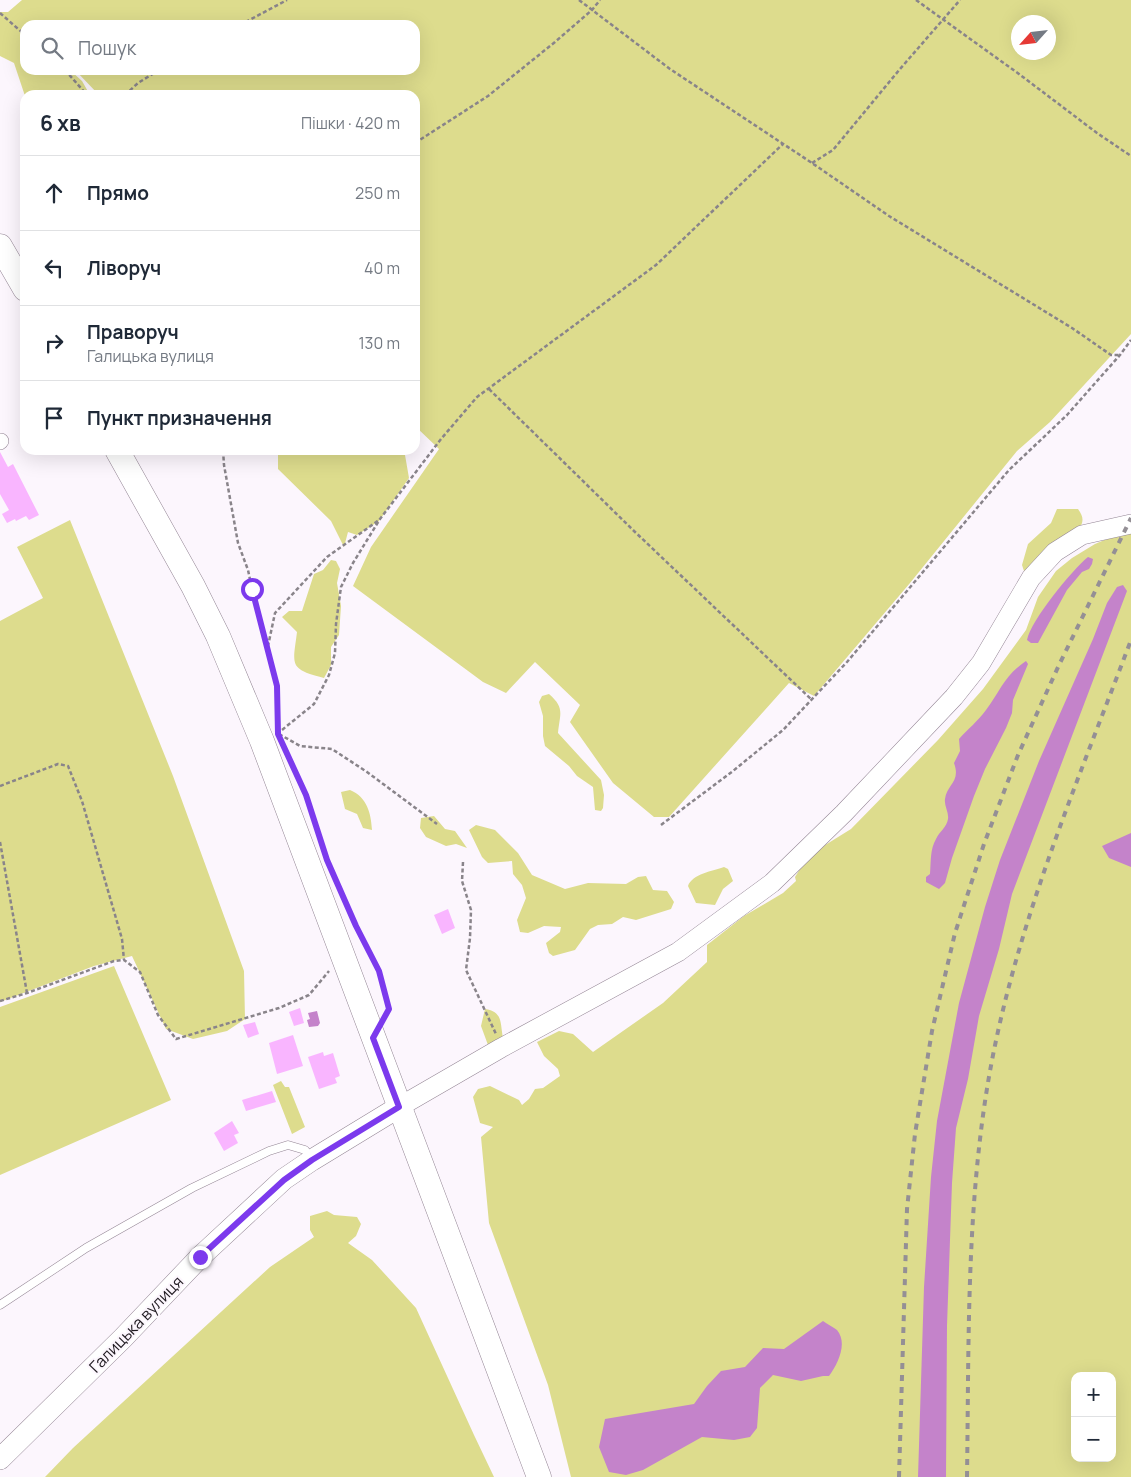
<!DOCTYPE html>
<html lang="uk">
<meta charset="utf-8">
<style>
body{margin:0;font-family:Manrope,sans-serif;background:#f2f2f3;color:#1f2937}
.controls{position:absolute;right:15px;bottom:15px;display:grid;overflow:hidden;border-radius:10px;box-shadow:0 5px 20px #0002}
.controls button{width:45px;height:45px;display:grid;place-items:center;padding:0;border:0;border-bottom:1px solid #e0e1e3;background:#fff;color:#1f2937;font:25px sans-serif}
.compass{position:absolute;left:1011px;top:15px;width:45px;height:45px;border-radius:50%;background:#fff;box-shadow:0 5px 20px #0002;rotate:243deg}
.stop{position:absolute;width:15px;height:15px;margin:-11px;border:4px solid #7c3aed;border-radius:50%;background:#fff}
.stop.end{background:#7c3aed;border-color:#fff;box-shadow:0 1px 5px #0008}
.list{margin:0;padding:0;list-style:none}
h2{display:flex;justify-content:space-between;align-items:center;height:65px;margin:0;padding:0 20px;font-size:21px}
h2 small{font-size:16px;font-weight:400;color:#747a83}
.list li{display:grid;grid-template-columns:32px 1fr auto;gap:15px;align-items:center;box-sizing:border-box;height:75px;padding:0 20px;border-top:1px solid #e0e1e3}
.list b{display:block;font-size:19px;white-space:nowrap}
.list p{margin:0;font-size:16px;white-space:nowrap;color:#747a83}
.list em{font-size:16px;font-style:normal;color:#747a83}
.icon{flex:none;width:28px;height:28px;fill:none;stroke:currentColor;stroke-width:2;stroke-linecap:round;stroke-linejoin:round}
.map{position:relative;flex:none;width:1131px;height:1477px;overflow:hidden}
.search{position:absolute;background:#fff;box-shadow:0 5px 20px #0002;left:20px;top:20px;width:400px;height:55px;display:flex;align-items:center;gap:12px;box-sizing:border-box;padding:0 18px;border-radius:15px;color:#747a83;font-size:19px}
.panel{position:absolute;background:#fff;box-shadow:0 5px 20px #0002;left:20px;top:90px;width:400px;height:365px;border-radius:15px}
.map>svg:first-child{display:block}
.green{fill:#dddc8d;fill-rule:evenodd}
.water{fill:#c483ca}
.building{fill:#f9b5ff}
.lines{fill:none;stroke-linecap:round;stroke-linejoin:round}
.service-casing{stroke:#948695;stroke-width:9}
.minor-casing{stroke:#948695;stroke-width:16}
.tertiary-casing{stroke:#948695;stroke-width:20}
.secondary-casing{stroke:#948695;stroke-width:22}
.primary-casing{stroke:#948695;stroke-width:25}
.path{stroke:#89848a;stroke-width:2.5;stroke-dasharray:4 2.5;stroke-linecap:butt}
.service{stroke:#fff;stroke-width:8}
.minor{stroke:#fff;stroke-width:15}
.tertiary{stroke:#fff;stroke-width:19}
.secondary{stroke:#fff;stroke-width:21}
.primary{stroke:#fff;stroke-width:24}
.rail{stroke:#948f95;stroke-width:4;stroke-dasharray:6 6;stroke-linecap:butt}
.route{stroke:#7c3aed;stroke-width:6}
.labels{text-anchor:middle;stroke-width:4;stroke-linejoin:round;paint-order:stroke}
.street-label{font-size:16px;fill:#1f1a20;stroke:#fcf6fd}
</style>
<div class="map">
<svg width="1131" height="1477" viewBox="0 0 1131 1477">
<rect width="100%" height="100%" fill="#fcf6fd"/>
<path class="green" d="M22,0H1131V334L1050,422L1017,451L910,583L814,696L789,683L669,817H654L613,783L570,722L580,705L535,662L506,693L483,682L353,586L371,547L439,449L415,426V95H99L75,70H415V25H33V23L24,27L25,70H70L82,81L90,95L25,96L14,63L0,56V12H8ZM1018,22H1048V52H1018Z
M278,450H400L405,455L409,478L379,521L357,535L348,532L344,547L331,521L278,469Z
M1057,509H1078C1084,518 1084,521 1078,531L1026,572L1024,571L1022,565L1028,544L1051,523Z
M70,520L173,776L244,971L245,1019L227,1031L193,1039L166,1029L132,956L94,966L0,1002V621L43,598L17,547Z
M1131,533V1477H571L548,1385L489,1223L481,1137L493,1127L480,1123L473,1097L478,1089L490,1086L519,1100L522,1105L529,1099L535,1089L543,1088L560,1076L558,1069L544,1056L537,1042L559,1031L573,1034L593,1052L663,1003L707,962V945L744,916L783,893L796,881L795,877L800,869L822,847L851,829L938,740L983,689L1026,630L1038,597L1056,571L1072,558L1095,544L1116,535ZM1075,1376H1112V1458H1075Z
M331,560L336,561L340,569L337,583L341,606L339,635L331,647V665L324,678C288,669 293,665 297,632L282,617L289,611H302L314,574L323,570Z
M549,694C565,708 560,713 558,733L601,780L604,795L603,808L601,811L595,810L593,787L577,776L569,766L545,746L543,736V716L539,702L542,696Z
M350,790C367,797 371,813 372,830L363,828L357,814L345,809L341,792Z
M434,816L445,829L455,831L467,848L456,844L446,846L426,837L420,828L421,818Z
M476,825L495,830L518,853L532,875L565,889L588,883L626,884L638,877L646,876L653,890L667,891L674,902L671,909L636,920L623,917L612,924L598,925L590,929L575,950L553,956L549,953L546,943L560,932L561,927L544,926L528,933L520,932L517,920L526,898L522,885L513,874L512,861L488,863L482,857L469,830Z
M724,867L728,869L733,881L723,889L715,905L696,903L688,886C692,874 713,871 724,867Z
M114,966L171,1100L0,1175V1007Z
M485,1009C503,1012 500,1022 503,1038L493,1046L488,1045L481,1026Z
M281,1081L285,1087H289L305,1127L292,1134L273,1085Z
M327,1211L334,1215L357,1217L361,1224L356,1236L348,1243L372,1260L416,1308L474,1435L494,1477H45L73,1448L270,1267L314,1237L310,1230V1216Z"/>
<path class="water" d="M1088,557L1093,559L1092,564L1089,569L1082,572L1067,590L1038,643H1031L1027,640C1031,620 1072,570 1088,557Z
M1123,585L1127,591L1012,894L999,949L979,1016L968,1079L956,1128L952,1183L947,1326L946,1477H918L924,1287L931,1177L937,1121L959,1003L985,907L1000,860L1039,761L1093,639L1107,603L1117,587Z
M1026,661L1028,664L1013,700L1012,713L1006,728L985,769L974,796L952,858L945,883L939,889L926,882V877L930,874C931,862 930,849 936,839C939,832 947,827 948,819C949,812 944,806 945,799C947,784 961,782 954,763L960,751L959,739C968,729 978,721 986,710C1001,690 1004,676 1026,661Z
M1131,833V867L1109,858L1102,846Z
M317,1011L320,1023L318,1026L309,1027L307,1020L310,1019L308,1013Z
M823,1321C827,1324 833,1327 837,1330C848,1343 838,1364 829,1376H823L801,1381L773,1375L760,1388L757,1428L750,1437L734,1440L702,1437L643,1470L626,1475L609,1472L599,1447L605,1419L694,1404L707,1386L721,1371L745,1367L763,1348L784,1349Z"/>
<path class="building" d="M0,452L8,467L13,464L39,515L29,520L26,516L16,521L15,519L7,523L2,514L9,510L0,494Z
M448,909L455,928L442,934L434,915Z
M300,1008L304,1023L294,1026L289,1012Z
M255,1022L259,1034L248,1038L243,1025Z
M293,1035L303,1066L277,1074L269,1043Z
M323,1052L324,1056L333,1053L340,1076L335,1078L337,1083L319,1089L308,1057Z
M272,1091L276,1102L246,1111L242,1100Z
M232,1121L239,1133L234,1135L238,1143L224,1151L214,1133Z"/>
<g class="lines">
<defs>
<path id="service" d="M0,1305L86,1248L192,1188L269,1151L288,1145L305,1150L311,1159"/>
<path id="minor" d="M0,442L1,441"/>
<path id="tertiary" d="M399,1107L501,1048L678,952L772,883L844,813L954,697L981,663L1031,578L1055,552L1082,535L1131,524"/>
<path id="secondary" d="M0,1459L123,1338L200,1257L284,1179L312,1160L399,1107"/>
<path id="primary" d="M0,246L25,289
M117,450L193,586L218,636L262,741L539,1477"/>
</defs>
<use href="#service" class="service-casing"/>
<use href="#minor" class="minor-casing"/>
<use href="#tertiary" class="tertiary-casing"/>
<use href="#secondary" class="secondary-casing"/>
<use href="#primary" class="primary-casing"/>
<path class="path" d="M579,0L670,69L812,163L889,216L1072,328L1111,355H1120
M916,0L1019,74L1097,133L1131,156
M0,13L25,35
M240,25L287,0
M65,70L87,95
M125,95L138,83L159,70
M415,143L488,96L555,42L592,10L600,0
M812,163L833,150L900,69L960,0
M489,389L634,531L812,700
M223,450L224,465L238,543L248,570L257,612L267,644
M278,730L277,686L268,646L275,613L327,557L379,520
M277,734L314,704L329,675L335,653L336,624L341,587L353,563L380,519L441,439L477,397L656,265L783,144
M279,734L300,746L332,749L367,772L437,824
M289,758L306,795L322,847
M0,786L58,764L68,766L82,801L122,939L124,960
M661,825L733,771L783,730L847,662L1009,470L1067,415L1120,355L1131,340
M0,842L27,993
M463,862L462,881L471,910L470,938L466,970L496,1034
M331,870L356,926L379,971L389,1009L385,1017
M0,1001L27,993L114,961L124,960L140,972L158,1015L176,1039L279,1008L309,995L329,971"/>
<use href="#service" class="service"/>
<use href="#minor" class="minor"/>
<use href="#tertiary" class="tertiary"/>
<use href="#secondary" class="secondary"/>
<use href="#primary" class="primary"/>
<path class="rail" d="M899,1477L907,1209L915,1134L932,1031L955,933L984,844L1018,755L1059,665L1131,518
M967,1477C969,1342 966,1205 990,1071C1017,922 1078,781 1131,640"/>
</g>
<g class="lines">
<path class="route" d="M200,1257L284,1180L312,1160L399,1107L373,1038L389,1009L379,971L356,926L327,860L306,795L278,734L277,686L252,589"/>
</g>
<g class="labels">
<g class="street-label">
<text transform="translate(136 1324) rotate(-46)" y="6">Галицька вулиця</text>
</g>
</g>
</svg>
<div class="controls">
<button>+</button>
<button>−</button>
</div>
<svg class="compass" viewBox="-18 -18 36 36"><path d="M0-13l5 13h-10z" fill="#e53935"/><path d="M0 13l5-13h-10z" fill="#747a83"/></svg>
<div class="stop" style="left:252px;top:589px"></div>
<div class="stop end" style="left:200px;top:1257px"></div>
<div class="search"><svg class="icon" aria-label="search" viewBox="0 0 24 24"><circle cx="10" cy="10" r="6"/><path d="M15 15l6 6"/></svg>Пошук</div>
<section class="panel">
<h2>6 хв<small>Пішки · 420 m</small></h2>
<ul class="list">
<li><svg class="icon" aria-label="ahead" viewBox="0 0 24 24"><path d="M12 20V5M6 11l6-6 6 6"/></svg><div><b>Прямо</b></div><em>250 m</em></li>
<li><svg class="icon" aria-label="left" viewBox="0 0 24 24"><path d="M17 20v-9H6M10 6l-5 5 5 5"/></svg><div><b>Ліворуч</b></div><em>40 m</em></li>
<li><svg class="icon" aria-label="right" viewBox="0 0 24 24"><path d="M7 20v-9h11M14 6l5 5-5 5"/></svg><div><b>Праворуч</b><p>Галицька вулиця</p></div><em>130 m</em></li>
<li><svg class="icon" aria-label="arrive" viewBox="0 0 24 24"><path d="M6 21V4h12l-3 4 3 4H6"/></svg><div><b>Пункт призначення</b></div></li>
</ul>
</section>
</div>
